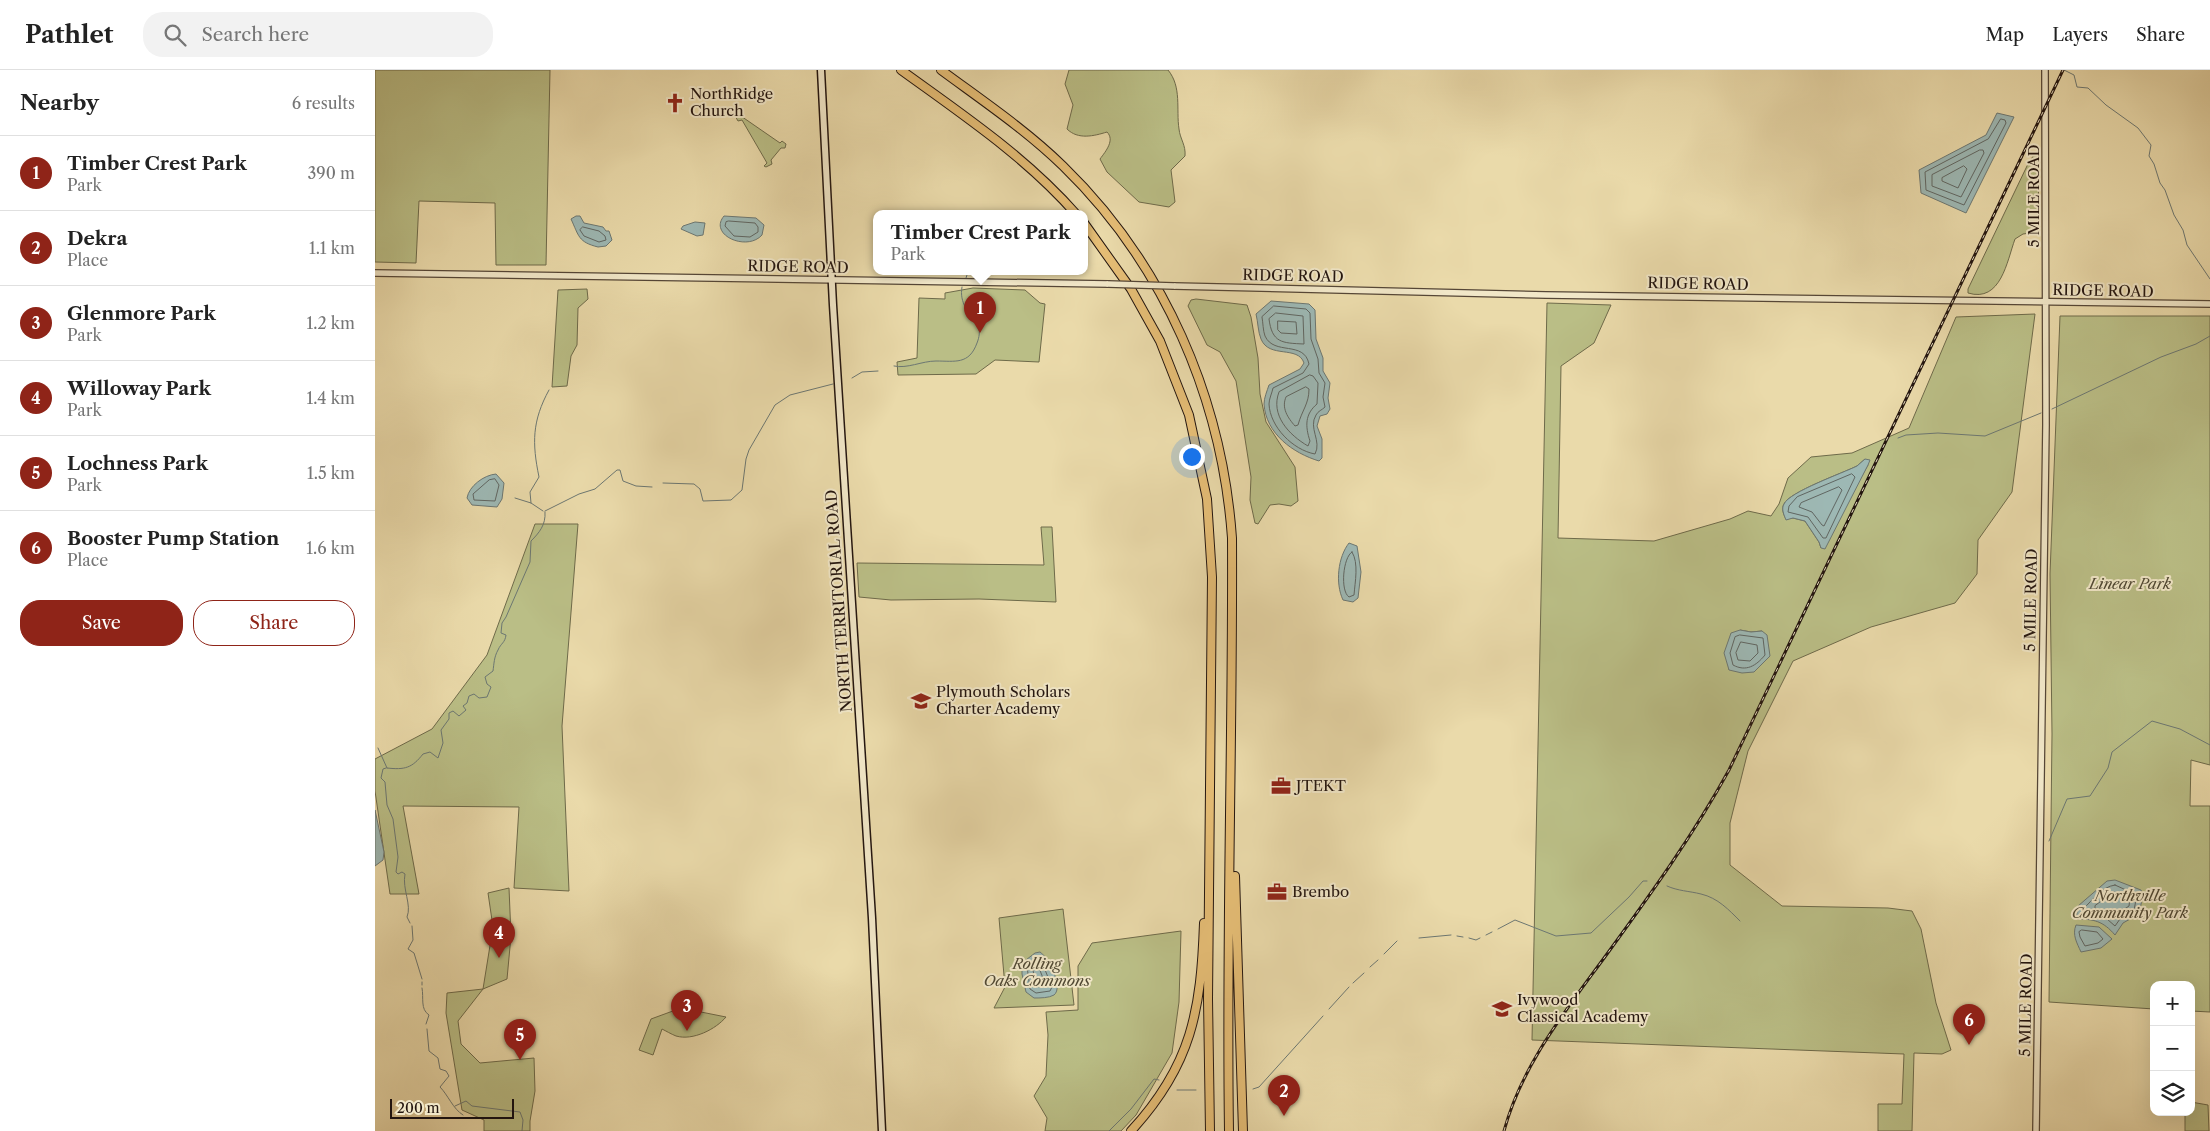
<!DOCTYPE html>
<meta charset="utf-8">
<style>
body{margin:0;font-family:"Libre Caslon Text",serif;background:#f2f2f2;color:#222}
.controls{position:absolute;right:15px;bottom:15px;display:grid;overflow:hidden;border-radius:10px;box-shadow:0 5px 20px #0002}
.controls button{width:45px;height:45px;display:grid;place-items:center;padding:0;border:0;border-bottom:1px solid #e0e0e0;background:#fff;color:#222;font:25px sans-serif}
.scale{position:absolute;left:15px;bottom:12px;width:124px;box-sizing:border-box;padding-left:5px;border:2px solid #23150f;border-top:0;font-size:14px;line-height:18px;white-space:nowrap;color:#23150f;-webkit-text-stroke:4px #f1e7c8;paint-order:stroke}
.you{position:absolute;left:816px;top:386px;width:18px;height:18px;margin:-12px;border:4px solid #fff;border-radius:50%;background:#1a73e8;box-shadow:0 0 0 8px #1a73e833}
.badge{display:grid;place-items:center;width:32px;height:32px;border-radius:50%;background:#8f2418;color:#fff;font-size:16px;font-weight:700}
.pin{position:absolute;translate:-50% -41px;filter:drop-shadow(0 1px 2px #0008)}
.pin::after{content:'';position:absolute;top:26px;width:18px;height:15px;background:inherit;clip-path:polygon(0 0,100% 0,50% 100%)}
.popup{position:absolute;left:498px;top:140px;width:215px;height:65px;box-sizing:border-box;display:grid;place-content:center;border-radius:10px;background:#fff;filter:drop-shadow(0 1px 4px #0005);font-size:16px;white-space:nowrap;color:#767676}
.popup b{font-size:19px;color:#222}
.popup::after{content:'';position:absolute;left:50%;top:100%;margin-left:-10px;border:10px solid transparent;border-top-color:#fff}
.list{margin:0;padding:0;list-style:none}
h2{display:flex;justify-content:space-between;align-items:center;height:65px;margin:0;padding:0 20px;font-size:21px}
h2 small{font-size:16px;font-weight:400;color:#767676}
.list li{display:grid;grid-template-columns:32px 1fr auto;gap:15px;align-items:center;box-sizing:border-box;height:75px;padding:0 20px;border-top:1px solid #e0e0e0}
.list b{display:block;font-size:19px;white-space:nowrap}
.list p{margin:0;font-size:16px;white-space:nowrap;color:#767676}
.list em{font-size:16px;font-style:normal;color:#767676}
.actions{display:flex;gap:10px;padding:15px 20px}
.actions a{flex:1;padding:11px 0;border:1px solid #8f2418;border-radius:20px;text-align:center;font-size:18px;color:#8f2418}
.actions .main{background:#8f2418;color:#fff}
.icon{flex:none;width:28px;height:28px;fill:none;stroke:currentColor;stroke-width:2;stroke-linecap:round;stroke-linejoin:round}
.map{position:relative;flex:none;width:1835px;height:1061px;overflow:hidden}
header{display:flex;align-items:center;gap:30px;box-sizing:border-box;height:70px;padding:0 25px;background:#fff;border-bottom:1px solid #e0e0e0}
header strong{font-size:24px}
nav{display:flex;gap:28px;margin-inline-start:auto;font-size:18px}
.search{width:350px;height:45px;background:#f2f2f2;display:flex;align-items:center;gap:12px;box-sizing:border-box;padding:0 18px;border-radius:20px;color:#767676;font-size:19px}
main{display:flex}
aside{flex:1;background:#fff}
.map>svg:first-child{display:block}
.green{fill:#babe86;stroke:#6e6a4a;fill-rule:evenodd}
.water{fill:#9db8b4;stroke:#6c7772}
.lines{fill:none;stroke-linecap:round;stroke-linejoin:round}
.shore{stroke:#606662;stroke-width:1}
.stream{stroke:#6c7772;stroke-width:1}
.tertiary-casing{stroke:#554636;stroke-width:8}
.secondary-casing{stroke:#23150f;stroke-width:9}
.motorway-casing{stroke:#23150f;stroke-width:10}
.tertiary{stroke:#f1e7c8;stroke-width:5.5}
.secondary{stroke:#f1e7c8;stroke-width:6}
.motorway{stroke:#e5bd75;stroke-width:8}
.rail-casing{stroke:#23150f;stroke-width:3}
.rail{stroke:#f1e7c8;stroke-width:1;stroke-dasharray:4;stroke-linecap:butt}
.tertiary-bridge-casing{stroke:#554636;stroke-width:8;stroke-linecap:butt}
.tertiary-bridge{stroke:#f1e7c8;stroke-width:5.5}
.labels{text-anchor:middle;stroke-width:4;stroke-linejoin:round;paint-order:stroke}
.poi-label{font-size:15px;fill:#23150f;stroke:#f1e7c8;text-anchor:start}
.street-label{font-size:15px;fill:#23150f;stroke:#f1e7c8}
.park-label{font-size:15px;font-style:italic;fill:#504833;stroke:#f1e7c8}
</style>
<header>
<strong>Pathlet</strong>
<div class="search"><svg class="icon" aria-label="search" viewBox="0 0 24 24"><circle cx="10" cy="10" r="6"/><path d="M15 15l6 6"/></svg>Search here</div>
<nav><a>Map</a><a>Layers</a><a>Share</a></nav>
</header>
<main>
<aside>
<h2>Nearby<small>6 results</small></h2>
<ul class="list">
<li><span class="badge">1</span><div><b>Timber Crest Park</b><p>Park</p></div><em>390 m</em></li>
<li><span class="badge">2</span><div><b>Dekra</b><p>Place</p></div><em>1.1 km</em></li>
<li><span class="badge">3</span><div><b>Glenmore Park</b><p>Park</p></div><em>1.2 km</em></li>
<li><span class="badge">4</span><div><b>Willoway Park</b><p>Park</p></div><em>1.4 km</em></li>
<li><span class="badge">5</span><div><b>Lochness Park</b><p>Park</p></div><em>1.5 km</em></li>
<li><span class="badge">6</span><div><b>Booster Pump Station</b><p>Place</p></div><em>1.6 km</em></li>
</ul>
<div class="actions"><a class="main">Save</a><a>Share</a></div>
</aside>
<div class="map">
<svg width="1835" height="1061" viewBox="0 0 1835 1061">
<rect width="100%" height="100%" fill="#eadaaa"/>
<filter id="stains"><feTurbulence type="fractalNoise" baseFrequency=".004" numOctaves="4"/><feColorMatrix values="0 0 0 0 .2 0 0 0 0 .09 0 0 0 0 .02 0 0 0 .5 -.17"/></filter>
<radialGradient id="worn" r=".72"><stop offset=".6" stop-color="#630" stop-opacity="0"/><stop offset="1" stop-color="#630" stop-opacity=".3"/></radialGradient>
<path class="green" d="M0,0H175L171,195H121L120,133L44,131L41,193L0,192Z
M694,0H793C807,17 801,39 804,59C805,69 811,75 810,86L796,100L800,132L794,137L764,132L732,102L725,89C731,81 740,70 732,62C719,66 703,70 692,59L698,35L690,14Z
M362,40L365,41L363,44L405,73L407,71L411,74L410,78H406L396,90L397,94L391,97L389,96L392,93L367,50L363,51L359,44Z
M1660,83L1664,84L1663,162L1648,164L1640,169C1632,191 1626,233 1593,223V219L1652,96Z
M598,218L650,220L665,233L670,234L664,292L620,290L601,304L523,305L522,292L542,288L544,228L570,229V223Z
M212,219L213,229L203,238L202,275L196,286L192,316L177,317L183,220Z
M821,229L872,235L876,247L883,288L885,324L891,352L920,397L923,431L916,436L904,434L895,435L883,454L880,453L875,430L876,407L861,311L845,282L832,275L813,236L816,230Z
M1172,233L1236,235L1219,273L1186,296L1183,468L1279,471L1355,449L1373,441L1396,446L1404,434L1413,408L1436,387L1477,383L1534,358L1581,247L1660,244L1637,422L1603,470L1602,504L1580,533L1496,557L1418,591L1373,681L1355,753V795L1407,836L1513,838L1537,841L1546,859L1561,933L1576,980L1567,984L1539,983L1537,1061H1503V1034H1527L1529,984L1157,970ZM1490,389L1493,395L1446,478L1444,472L1430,451L1418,448L1411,449C1409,445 1406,439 1409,434C1414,422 1468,403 1482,396ZM1365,560L1376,562L1387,561L1354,600Z
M1685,246H1835V695L1816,690L1815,736H1835V942L1816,941V915H1779V939L1674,932L1677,664L1675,504Z
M160,454H203L187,656L194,821L139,818L144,737L28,736L44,824H15L0,721V689L57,659L112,585Z
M666,457H677L681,532L604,529L516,530L484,527L482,493L669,495Z
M134,818L136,866L132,909L108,919L83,951L86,974L105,993L159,988L160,1021L155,1051V1061H109V1050L87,1040L71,943L72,923L108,919L118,857L113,823Z
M688,839L699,935L619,938L630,917L624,848Z
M806,861L804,932L797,983L761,1045L746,1061H670L672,1048L659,1026L671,1006L673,965L671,942L703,940V896L717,873Z
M306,938L351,947C341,959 318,971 301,966C296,964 291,961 287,959L278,985L264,980L276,949Z
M1816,1032L1833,1035L1834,1061H1810V1042H1816Z"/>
<path class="water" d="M1622,43L1639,47L1591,143L1546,123L1544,100L1611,65Z
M201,146H205L209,153L228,157L231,161H234L237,170L231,176L223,177C203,172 204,166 196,149Z
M349,146L381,148L389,155L387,165C372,182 333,165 349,146Z
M320,152L330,153L328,165L322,166L306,159L308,156Z
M896,231L934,234L940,240L941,269L948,288V301L955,313L953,328L955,339L952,344L945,346L942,356L947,369V388L944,391C918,383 891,364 889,334C889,328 892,321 894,315L925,299L929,293C923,275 894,289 886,269C883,262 883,252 881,244Z
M1490,389L1495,390L1493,395L1450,479L1446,478L1444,472L1430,451L1418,448L1411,450C1409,445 1406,439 1409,434C1414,422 1468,403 1482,396Z
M121,404L129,413L127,429L122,437L97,435L92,428C94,416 109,405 121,404Z
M974,473L982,476L986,502L983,528L978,532L968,530C960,513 963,487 974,473Z
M1365,560L1376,562L1387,561L1392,565L1395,586L1379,602L1367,603L1354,600L1349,583L1356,563Z
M0,740L9,782L8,790L0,796Z
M1740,810L1766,820L1768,825L1764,844L1748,853L1740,865C1728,851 1719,849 1701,849L1703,836L1732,811Z
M1701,855L1724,857L1737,869L1726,878L1706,882C1702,873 1697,865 1701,855Z
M665,882C673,887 689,917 679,925C674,928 665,928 659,928L651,922L647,904V893L660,883Z"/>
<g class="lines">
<path class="shore" d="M1626,49L1630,50L1631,53L1589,135L1551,120L1550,102L1613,69Z
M1605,80H1608L1609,83L1586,127L1557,116V105Z
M1589,96L1592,99L1583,118L1567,111V108Z
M354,151L380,153L383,157V162L375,167L359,166L350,156L351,152Z
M208,157L224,161L230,166L231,170L224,172L209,166L205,160Z
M899,236L931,239L935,243L936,269L943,289L944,303L950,313L948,327L950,337C947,340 943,341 941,345C933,358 947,371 940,384C918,380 895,357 894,334C894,329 897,323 898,318L928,303L934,294C929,270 899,286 890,266C888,261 888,252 887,247Z
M901,243L928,246L929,274C907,273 897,273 894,249Z
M903,251L921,252L922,264L906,263L903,260Z
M935,305L938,306L943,313L942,334C930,344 930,356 935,371L933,376C914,365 895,345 904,322Z
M931,317L934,319C934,334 927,340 923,355L920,356C913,348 906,338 911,327Z
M1477,404L1480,407L1451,468H1448L1433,447L1413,442L1414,436L1422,427Z
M120,409L124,415L120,431L99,430L98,424L114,410Z
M1464,417L1467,420L1449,456L1447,455L1437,442L1424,437L1426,433Z
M977,482C984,493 980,512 979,525L974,527C965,521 968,487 977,482Z
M1365,565L1388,568L1390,585C1381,596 1371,602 1358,595L1355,583L1360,567Z
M1366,572L1382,575L1383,583L1375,591L1363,590L1361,583Z
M1740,815L1762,825L1759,840L1745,849L1740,856L1732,849L1708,843V839C1718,830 1726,817 1740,815Z
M1739,822L1755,828L1754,836L1739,846L1720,839V836Z
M1707,860L1722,862L1728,869L1723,873L1710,876L1705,867L1704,862Z
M662,888L666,890L677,917L675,921L661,923L655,919L652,896Z
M661,897L664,898L670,913L665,917L661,916L658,900Z"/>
<path class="stream" d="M1689,0L1699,5L1702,17L1713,18L1731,35L1763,58L1776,75L1774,86L1779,94L1785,113L1790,120L1799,145L1808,160L1812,175L1835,209
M591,208L593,202
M519,296C532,299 547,291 561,291C580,291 594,295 602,273C604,268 606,260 602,255C594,243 584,233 587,217
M477,308L487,302L503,301
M1677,339L1786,287L1821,274L1835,266
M1523,368L1531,365L1563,363L1610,366L1666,343
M288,413L319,414L325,419L328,431L356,430L367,420L371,389L374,380L400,335L415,325L458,314
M140,428L156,433L168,441
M156,433L155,422L164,407C157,373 157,351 174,320
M170,441L204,424L220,419L242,400H245L248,411L261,416L277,417
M3,678L12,698
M11,698L8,699L6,708L10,712L12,735L18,749L23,787L21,802L23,804L27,802L30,804C27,819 37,835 32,847L35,853
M12,698C30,700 37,698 48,684L55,682L63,688L68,673L66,660L74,649V643L78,641L84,646L91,640L88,636L92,633L94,626L99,624L104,628L112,627L116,617L112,614L110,607L118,601C119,594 119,587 123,580C126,573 130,573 131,565L126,563L127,553L131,547L155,492L156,471C164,463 171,455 170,442
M1674,771L1692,729L1715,726L1733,698L1737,682L1777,651L1805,659L1835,675
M1292,816C1303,821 1314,821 1326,824C1343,828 1354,840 1365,851
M37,856L38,870L33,879L39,883L47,909
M1123,859L1140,850L1181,866L1216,863L1254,827L1268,811H1272
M1111,865L1117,862
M1082,866L1088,867
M1044,868L1076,865
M1094,868L1101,870L1105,868
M1009,884L1022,871
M995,897L1003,890
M47,912V915
M978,913L989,903
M47,918C49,928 45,939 54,945L51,954
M954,939L974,917
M52,959L54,981L63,988L65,999L71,1001L74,1006L65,1017C73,1025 78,1039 88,1045
M878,1019L884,1017L948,946
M802,1020H821
M80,1036L91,1031L97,1036L145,1042L148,1050L147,1061
M734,1061L756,1039L779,1009L784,1010"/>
<defs>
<path id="tertiary" d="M0,203L733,214
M799,216L1171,225L1835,234
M1661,1061L1671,355L1670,0"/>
<path id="secondary" d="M446,0L458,235L497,848L507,1061"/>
<path id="motorway" d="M526,0C588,45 651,87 701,144
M566,0C608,31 651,60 688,96C789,194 847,328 857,468C858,665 851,863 854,1061
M709,153L756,219L785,271L814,345L832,429L837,507L833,929L835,1061
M860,806L868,1061
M756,1061C817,995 826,940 829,853"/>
</defs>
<use href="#tertiary" class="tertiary-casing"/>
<use href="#secondary" class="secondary-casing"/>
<use href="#motorway" class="motorway-casing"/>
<use href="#tertiary" class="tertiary"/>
<use href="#secondary" class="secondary"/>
<use href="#motorway" class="motorway"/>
<defs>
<path id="rail" d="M1129,1061C1147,994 1192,939 1232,884C1275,825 1319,764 1354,700L1688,0"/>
</defs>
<use href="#rail" class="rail-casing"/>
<use href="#rail" class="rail"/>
<defs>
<path id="tertiary-bridge" d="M733,214L799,216"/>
</defs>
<use href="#tertiary-bridge" class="tertiary-bridge-casing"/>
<use href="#tertiary-bridge" class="tertiary-bridge"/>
</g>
<defs>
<symbol id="church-bare" viewBox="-9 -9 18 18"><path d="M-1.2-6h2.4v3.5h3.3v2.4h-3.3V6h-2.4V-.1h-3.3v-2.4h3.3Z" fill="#8f2418" stroke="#f1e7c8" stroke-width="2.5" paint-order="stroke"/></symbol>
<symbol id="school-bare" viewBox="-9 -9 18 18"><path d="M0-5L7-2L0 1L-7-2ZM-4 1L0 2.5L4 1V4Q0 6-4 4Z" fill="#8f2418" stroke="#f1e7c8" stroke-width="2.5" paint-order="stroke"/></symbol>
<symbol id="office-bare" viewBox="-9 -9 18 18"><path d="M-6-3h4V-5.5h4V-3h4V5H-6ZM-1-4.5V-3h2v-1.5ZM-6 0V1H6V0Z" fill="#8f2418" stroke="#f1e7c8" stroke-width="2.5" paint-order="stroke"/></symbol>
</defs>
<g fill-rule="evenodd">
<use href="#church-bare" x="286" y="19" width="28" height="28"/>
<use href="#school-bare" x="532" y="617" width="28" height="28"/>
<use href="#office-bare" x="892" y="702" width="28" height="28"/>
<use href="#office-bare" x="888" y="808" width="28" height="28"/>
<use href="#school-bare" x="1113" y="925" width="28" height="28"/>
</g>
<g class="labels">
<g class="poi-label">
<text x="315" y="29">NorthRidge<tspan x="315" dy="17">Church</tspan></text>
<text x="561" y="627">Plymouth Scholars<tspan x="561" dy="17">Charter Academy</tspan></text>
<text x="921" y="721">JTEKT</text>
<text x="917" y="827">Brembo</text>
<text x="1142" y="935">Ivywood<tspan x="1142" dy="17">Classical Academy</tspan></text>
</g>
<g class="street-label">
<text transform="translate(1659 126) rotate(-90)" y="5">5 MILE ROAD</text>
<text transform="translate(423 197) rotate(1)" y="5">RIDGE ROAD</text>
<text transform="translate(918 206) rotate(1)" y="5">RIDGE ROAD</text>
<text transform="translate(1323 214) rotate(1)" y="5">RIDGE ROAD</text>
<text transform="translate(1728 221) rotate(1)" y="5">RIDGE ROAD</text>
<text transform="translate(1656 530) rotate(-89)" y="5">5 MILE ROAD</text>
<text transform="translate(464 531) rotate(-94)" y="5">NORTH TERRITORIAL ROAD</text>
<text transform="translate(1651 935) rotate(-89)" y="5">5 MILE ROAD</text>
</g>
<g class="park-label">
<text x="1755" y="519">Linear Park</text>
<text x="1755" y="831">Northville<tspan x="1755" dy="17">Community Park</tspan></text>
<text x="662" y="899">Rolling<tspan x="662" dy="17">Oaks Commons</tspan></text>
</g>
</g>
<rect width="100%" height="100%" filter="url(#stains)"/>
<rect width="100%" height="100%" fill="url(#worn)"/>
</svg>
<div class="controls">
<button>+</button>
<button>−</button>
<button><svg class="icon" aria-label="layers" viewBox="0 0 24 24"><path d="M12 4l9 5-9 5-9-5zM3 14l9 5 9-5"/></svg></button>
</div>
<div class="scale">200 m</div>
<div class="you"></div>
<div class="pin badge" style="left:605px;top:263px">1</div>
<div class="popup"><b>Timber Crest Park</b>Park</div>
<div class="pin badge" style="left:909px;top:1046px">2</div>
<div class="pin badge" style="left:312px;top:961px">3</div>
<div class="pin badge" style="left:124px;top:888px">4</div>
<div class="pin badge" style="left:145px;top:990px">5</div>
<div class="pin badge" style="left:1594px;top:975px">6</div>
</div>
</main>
